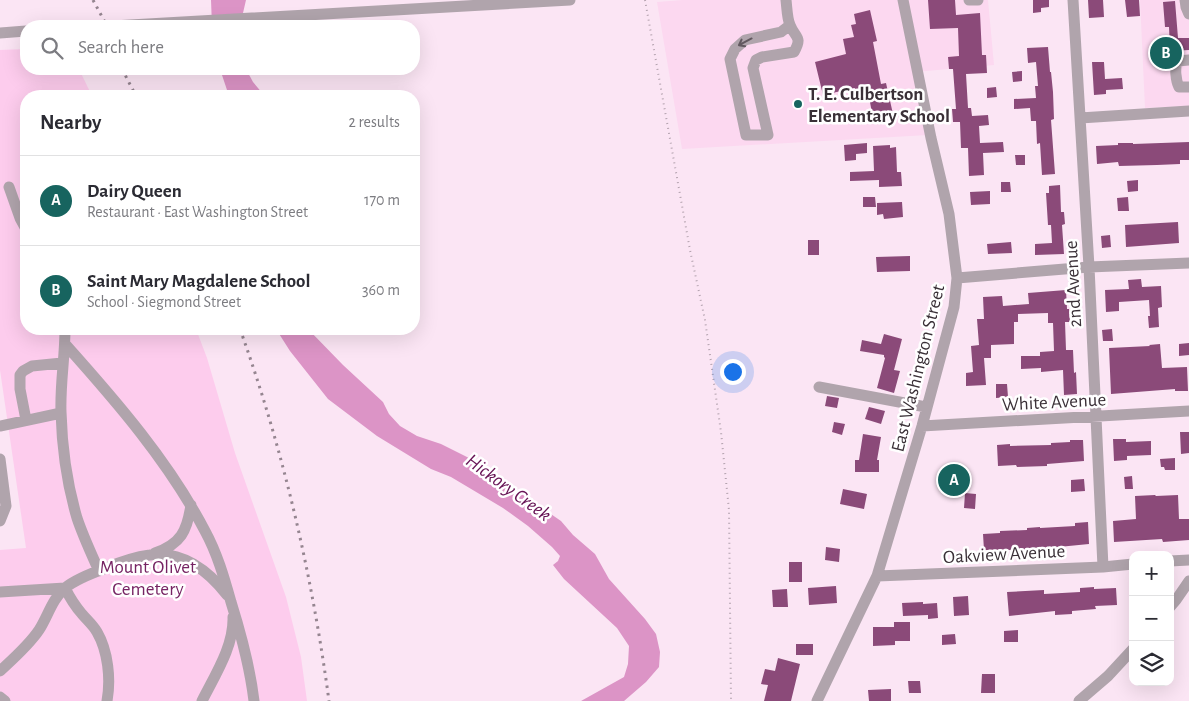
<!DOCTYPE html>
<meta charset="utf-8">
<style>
body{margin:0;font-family:"Alegreya Sans",sans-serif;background:#f7f7f7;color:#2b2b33}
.controls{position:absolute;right:15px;bottom:15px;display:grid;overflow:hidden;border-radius:10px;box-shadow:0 5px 20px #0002}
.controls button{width:45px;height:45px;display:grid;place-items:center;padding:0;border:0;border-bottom:1px solid #e1e1e2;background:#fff;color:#2b2b33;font:25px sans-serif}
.you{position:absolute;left:732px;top:371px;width:18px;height:18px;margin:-12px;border:4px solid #fff;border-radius:50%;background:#1a73e8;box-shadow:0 0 0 8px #1a73e833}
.badge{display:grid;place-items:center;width:32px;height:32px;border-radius:50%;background:#17645f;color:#fff;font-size:16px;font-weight:700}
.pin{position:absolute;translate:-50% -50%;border:2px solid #fff;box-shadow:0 1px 5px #0006}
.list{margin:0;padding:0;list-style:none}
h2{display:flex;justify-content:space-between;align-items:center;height:65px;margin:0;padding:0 20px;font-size:21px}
h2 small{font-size:16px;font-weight:400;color:#7c7c81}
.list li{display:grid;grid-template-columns:32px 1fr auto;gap:15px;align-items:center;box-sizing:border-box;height:90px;padding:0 20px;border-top:1px solid #e1e1e2}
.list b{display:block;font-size:19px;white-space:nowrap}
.list p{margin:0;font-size:16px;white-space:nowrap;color:#7c7c81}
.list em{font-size:16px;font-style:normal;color:#7c7c81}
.icon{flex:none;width:28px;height:28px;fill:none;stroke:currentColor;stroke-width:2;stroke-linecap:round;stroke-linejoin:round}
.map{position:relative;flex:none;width:1189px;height:701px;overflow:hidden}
.search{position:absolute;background:#fff;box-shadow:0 5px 20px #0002;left:20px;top:20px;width:400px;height:55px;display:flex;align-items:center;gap:12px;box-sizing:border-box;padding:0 18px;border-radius:20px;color:#7c7c81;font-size:19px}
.panel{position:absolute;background:#fff;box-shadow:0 5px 20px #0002;left:20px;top:90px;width:400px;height:245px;border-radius:20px}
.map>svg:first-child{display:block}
.built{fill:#fcd8f0}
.green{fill:#fdcced}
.water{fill:#dc94c6}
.building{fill:#8b4a79}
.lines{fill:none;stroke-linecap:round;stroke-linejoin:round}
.path{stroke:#b3a2ae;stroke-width:2;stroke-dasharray:1 4;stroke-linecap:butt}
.minor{stroke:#b0a4ac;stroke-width:11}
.rail{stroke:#958590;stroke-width:3;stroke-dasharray:2.5 5;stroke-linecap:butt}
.oneway{stroke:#635960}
.poi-dot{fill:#17645f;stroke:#fff;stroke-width:2}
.labels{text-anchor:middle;stroke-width:5;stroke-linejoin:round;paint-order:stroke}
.poi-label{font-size:19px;font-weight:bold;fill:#3a3037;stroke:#fff;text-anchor:start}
.street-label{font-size:19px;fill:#3a3037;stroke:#fff}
.park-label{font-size:19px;fill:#762363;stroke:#fff}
.water-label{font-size:20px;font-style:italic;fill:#661254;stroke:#fff}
</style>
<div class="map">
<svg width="1189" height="701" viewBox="0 0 1189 701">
<rect width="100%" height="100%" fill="#fbe5f4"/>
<path class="built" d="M683,0H988L994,65L915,72L928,135L682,149L657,2Z
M1140,0H1189V106L1145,108Z"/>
<path class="green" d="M26,49V69H79L92,96H26V329H196L207,358L235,453L286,597L301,657L307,701H0V550L26,548L0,370V50Z"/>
<path class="water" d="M211,0H246L240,26H212Z
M220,69H246L253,82L263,94V96H229Z
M276,329H308L343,365L383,402L389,414L400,426L417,436L441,444L487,467L497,477L561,521L573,535L595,554L609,579L645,619L656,634L660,652L659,667L646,682L624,701H581L624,677L628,664L629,646L617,628L564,579L553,565L558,561L560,556L552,547L528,526L503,508L451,477L431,469L377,436L328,399L290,351Z"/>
<path class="building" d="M928,0H955L956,15L980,13L982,55H986L987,73L966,74L968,108H971L972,116L988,115L989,125L979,126L980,143L1003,142L1004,152L983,153L984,175L969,176L968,148H961L960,122H953L952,109H956L953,69H949L948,57L959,56L958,28L930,29Z
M1033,0H1049V7L1041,8V12L1033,13Z
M1088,0H1103L1104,17L1089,18Z
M1125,0H1139L1140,16L1127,17Z
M1175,1L1178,38H1189V50L1170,51L1169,27H1165L1163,2Z
M870,10L877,41L873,42L881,84L886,83L893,114L873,118L869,97L858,99L855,88L823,95L815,62L846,54L843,39L854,37L851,25L856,24L854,14Z
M1048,47L1050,72H1051L1053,92L1054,119L1051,120L1055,174L1042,175L1040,143L1037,144L1036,121H1031L1030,108L1014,109V99L1036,98L1035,86H1038L1036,62L1028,63L1027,48Z
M1092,62H1104L1105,79L1122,78L1123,89L1106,90V94L1094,95Z
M1022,71V81L1013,82L1012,72Z
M996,87L997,97L987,98V88Z
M1189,142V160H1180V164L1157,165L1119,166L1118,162L1097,164L1096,146L1118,145V143H1133V144Z
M867,143V153L856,154V160L845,161L844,145Z
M890,145V148L896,147L897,172H901L902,186L879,187V180L850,181V172L874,171L873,146Z
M1015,155H1025V165H1016Z
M1138,180V191L1128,192L1127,181Z
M1001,182H1010L1011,192H1001Z
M1060,185L1061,212H1064L1065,224L1062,225L1064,254L1035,255V244L1052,243L1051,225H1048L1046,193H1049V186Z
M990,191V204L971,205L970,192Z
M863,197H875L876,207H863Z
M1128,197L1129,211H1118L1117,198Z
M902,202L903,217L884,219L883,214L877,215V203Z
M1178,222L1179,243L1126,247L1125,225Z
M1110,235L1111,247L1102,248L1101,236Z
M808,240H819V255H808Z
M1011,242L1012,253L988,254L987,244Z
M910,256V271L877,272L876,257Z
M1141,279L1142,287L1161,286L1162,307L1158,308L1159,327L1149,328L1148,316H1150L1149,300L1119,302V311L1106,312L1105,290L1129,289L1128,280Z
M1066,290L1067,309H1069L1070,322H1065L1066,350H1073L1074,373L1076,372L1077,394L1064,395L1063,370L1041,372V368L1021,369V356H1040V352L1054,351L1053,323H1048V313L1018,314V322H1014V344L991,345V358H984L986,385L966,386V373L973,372L971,346L979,345L977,319H984L983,297L1002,296L1003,306L1029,304L1028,293Z
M1112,329L1113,341H1103L1102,330Z
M884,334L902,339L894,370L900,371L894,393L877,388L885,358L884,357V355L860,351L862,340L881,344Z
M1189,343V355L1179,356V344Z
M1160,344L1162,368L1187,367L1188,391H1175V389L1111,394L1109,348L1150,346L1149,345Z
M996,384H1007L1008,397L996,398Z
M827,396L839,398L837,408L825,406Z
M869,407L885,411L881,424L865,419Z
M834,422L845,424L842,435L832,432Z
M1180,432H1189V453L1181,454Z
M863,434L881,437L877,460H879V472H855V460H859Z
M1113,439H1126V442L1151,441V455L1127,456V460L1114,461Z
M1070,440H1083L1084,461L1047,464V466L1017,467L1016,465L998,466L997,445L1010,444V446L1051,445V443L1070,442Z
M1175,458V470H1165L1164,467H1161L1160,459Z
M1132,476L1133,489H1125L1124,477Z
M1084,479L1085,491L1071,492V480Z
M843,489L867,494L864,509L840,504Z
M965,493L976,494L975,509L964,508Z
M1155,495L1156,496L1178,495L1179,519H1189V540L1163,542L1162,539L1114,542L1113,521L1136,519L1135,496Z
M1088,522L1089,544L1028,550H984L983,534L1000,533V531L1027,530V528L1040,527V528L1075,526V523Z
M826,547L840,549L839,562L825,560Z
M789,562H802V582H789Z
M836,586L837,603L809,605L808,588Z
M1094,587V589L1116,588L1117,605L1095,606L1096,609L1072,611V614L1055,615V611L1009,616L1007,592L1044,590V594L1080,592V588Z
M787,589L788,607H773L772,590Z
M968,596L969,615L954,616L953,597Z
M923,602V604L937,603L938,618L928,619V615L903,616L902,603Z
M894,622H910V641H895V645L873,646V627H894Z
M1018,630V642H1004V631Z
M955,634L956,644L942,645V635Z
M796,644H813V655H796Z
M778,658L800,664L791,701H764L768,685L761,684L765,669L775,671Z
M982,674H995V693H981Z
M908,681H920L921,693H909Z
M891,689V701H869L868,690Z"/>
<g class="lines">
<path class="path" d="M645,0L690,250L705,320L721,432L729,510L731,701"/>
<path class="minor" d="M786,0C787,8 787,18 790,25C795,38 803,36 794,52L762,57L756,60L753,68L768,135H746L730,59L735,49L745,40L781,32L790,25
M969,0H978
M1073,0L1089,267L1103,567
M1185,0L1186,7L1189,14
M113,26L570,0
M0,33L26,31
M1189,60L1178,61C1174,67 1176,81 1179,87H1189
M1080,118L1189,111
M9,187L20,218L26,229
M957,278L1089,267L1189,263
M65,329C65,357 60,384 61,412C62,448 67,484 77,518C83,536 91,553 99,571
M65,344C116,401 169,462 205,531C217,553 224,577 231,602C241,634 250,667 254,701
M819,387L926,407
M26,420L20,389V375L23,371L32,366L62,363
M0,426L61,413
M922,426L1189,411
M0,459L6,506L0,521
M155,553C181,544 187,531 191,505
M1170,561L1189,560
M877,576L1103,567L1133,564
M0,592L65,588C70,598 75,606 82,614C87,620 93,625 97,632C108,651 111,679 107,701
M1170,607L1176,600L1189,581
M0,671C14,658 29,645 39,630C48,616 52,599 65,588C76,579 92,573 106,568C120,562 135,557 150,555C181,550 209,571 227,595
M0,697L5,701
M202,701C215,675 234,646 233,617
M817,701L877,576L922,426L954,307L957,278L949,214L931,138L903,0
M1079,701L1108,676L1133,649"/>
<path class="rail" d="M93,0L107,26
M122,69L136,96
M240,329C283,449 312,574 329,701"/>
</g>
<defs><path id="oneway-shaft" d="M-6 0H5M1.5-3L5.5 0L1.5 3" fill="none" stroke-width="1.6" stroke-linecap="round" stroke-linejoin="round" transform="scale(1.25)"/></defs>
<use class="oneway" href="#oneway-shaft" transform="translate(745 42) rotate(152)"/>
<circle class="poi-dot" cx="798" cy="104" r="5"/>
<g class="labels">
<g class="poi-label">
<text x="808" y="100">T. E. Culbertson<tspan x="808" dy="22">Elementary School</tspan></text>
</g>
<g class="street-label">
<text transform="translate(1072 284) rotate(-93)" y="7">2nd Avenue</text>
<text transform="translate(917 368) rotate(-76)" y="7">East Washington Street</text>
<text transform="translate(1054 401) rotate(-3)" y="7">White Avenue</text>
<text transform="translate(1004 553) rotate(-3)" y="7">Oakview Avenue</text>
</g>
<g class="park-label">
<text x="148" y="573">Mount Olivet<tspan x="148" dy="22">Cemetery</tspan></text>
</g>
<g class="water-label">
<text transform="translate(509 487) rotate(36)" y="7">Hickory Creek</text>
</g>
</g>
</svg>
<div class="controls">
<button>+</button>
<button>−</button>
<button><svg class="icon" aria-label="layers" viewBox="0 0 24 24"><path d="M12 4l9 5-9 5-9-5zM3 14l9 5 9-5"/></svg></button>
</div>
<div class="you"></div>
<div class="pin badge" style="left:954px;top:480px">A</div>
<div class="pin badge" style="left:1166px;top:53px">B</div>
<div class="search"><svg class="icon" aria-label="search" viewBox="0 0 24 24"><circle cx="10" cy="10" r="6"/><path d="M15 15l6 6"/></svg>Search here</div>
<section class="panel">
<h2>Nearby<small>2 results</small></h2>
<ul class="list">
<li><span class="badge">A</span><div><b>Dairy Queen</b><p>Restaurant · East Washington Street</p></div><em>170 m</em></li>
<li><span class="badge">B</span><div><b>Saint Mary Magdalene School</b><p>School · Siegmond Street</p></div><em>360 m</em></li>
</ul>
</section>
</div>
